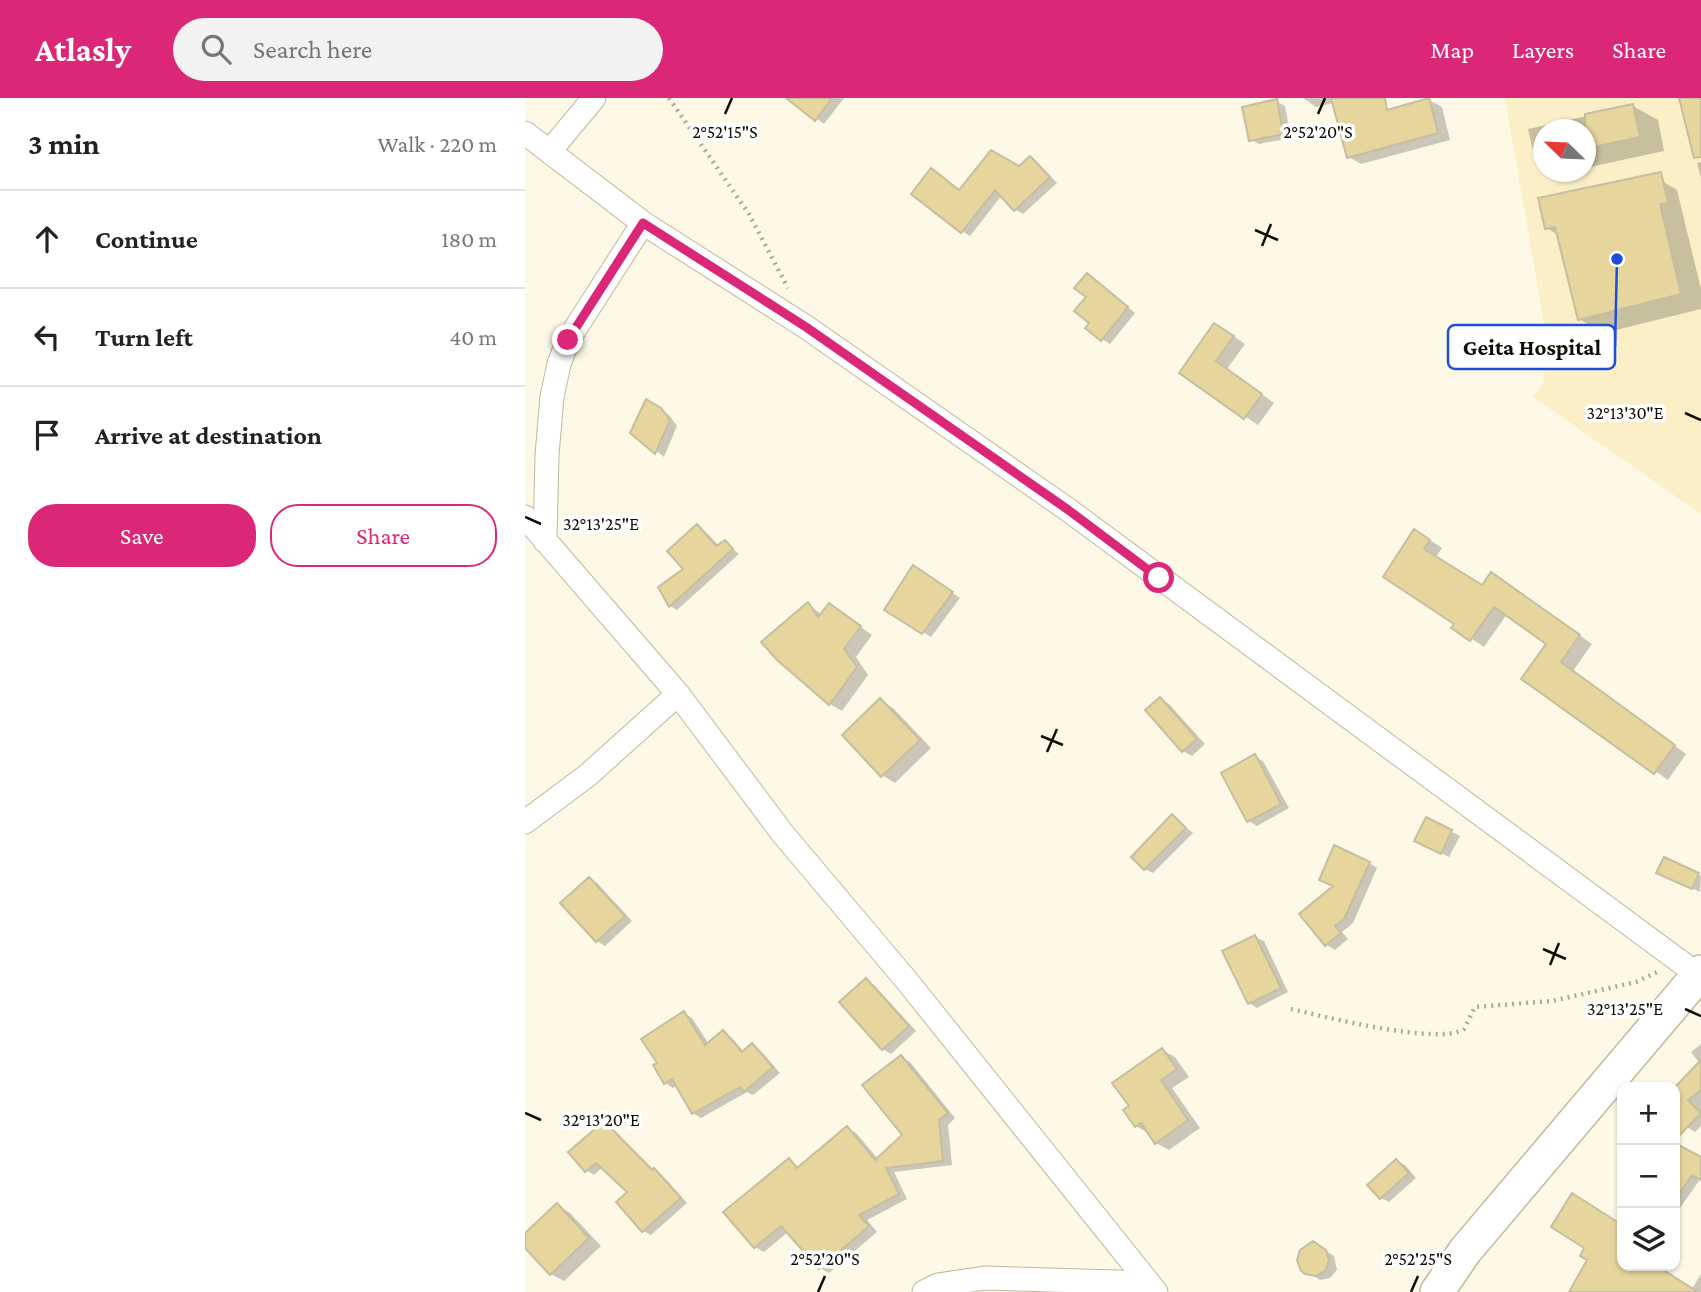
<!DOCTYPE html>
<meta charset="utf-8">
<style>
body{margin:0;font-family:"Crimson Pro",serif;background:#f2f2f2;color:#222}
.controls{position:absolute;right:21px;bottom:21px;display:grid;overflow:hidden;border-radius:14px;box-shadow:0 2px 5px #0004}
.controls button{width:63px;height:63px;display:grid;place-items:center;padding:0;border:0;border-bottom:2px solid #e0e0e0;background:#fff;color:#222;font:35px sans-serif}
.compass{position:absolute;left:1008px;top:21px;width:63px;height:63px;border-radius:50%;background:#fff;box-shadow:0 2px 5px #0004;rotate:293deg}
.stop{position:absolute;width:21px;height:21px;margin:-16px;border:5px solid #db2777;border-radius:50%;background:#fff}
.stop.end{background:#db2777;border-color:#fff;box-shadow:0 2px 7px #0008}
.list{margin:0;padding:0;list-style:none}
h2{display:flex;justify-content:space-between;align-items:center;height:91px;margin:0;padding:0 28px;font-size:30px}
h2 small{font-size:23px;font-weight:400;color:#767676}
.list li{display:grid;grid-template-columns:46px 1fr auto;gap:21px;align-items:center;box-sizing:border-box;height:98px;padding:0 28px;border-top:2px solid #e0e0e0}
.list b{display:block;font-size:26px;white-space:nowrap}
.list em{font-size:23px;font-style:normal;color:#767676}
.actions{display:flex;gap:14px;padding:21px 28px}
.actions a{flex:1;padding:16px 0;border:2px solid #db2777;border-radius:28px;text-align:center;font-size:24px;color:#db2777}
.actions .main{background:#db2777;color:#fff}
.icon{flex:none;width:38px;height:38px;fill:none;stroke:currentColor;stroke-width:2;stroke-linecap:round;stroke-linejoin:round}
.map{position:relative;flex:none;width:1176px;height:1194px;overflow:hidden}
header{display:flex;align-items:center;gap:42px;box-sizing:border-box;height:98px;padding:0 35px;background:#db2777;color:#fff}
header strong{font-size:33px}
nav{display:flex;gap:38px;margin-inline-start:auto;font-size:24px}
.search{width:490px;height:63px;background:#f2f2f2;display:flex;align-items:center;gap:18px;box-sizing:border-box;padding:0 24px;border-radius:38px;color:#767676;font-size:26px}
main{display:flex}
aside{flex:1;background:#fff}
.map>svg:first-child{display:block}
.built{fill:#faefc7;fill-rule:evenodd}
.shadow{fill:#0003}
.building{fill:#e6d69e;stroke:#c7bea0;stroke-width:2}
.lines{fill:none;stroke-linecap:round;stroke-linejoin:round}
.street-casing{stroke:#c0b899;stroke-width:25}
.secondary-casing{stroke:#c0b899;stroke-width:36}
.path{stroke:#ada899;stroke-width:4.5;stroke-dasharray:2 5;stroke-linecap:butt}
.street{stroke:#fff;stroke-width:23}
.secondary{stroke:#fff;stroke-width:33}
.route{stroke:#db2777;stroke-width:9}
.ticks{fill:none;stroke:#0f0c03;stroke-width:2.5}
.ticks-label{font-size:18px;text-anchor:middle;fill:#0f0c03;stroke:#fff;stroke-width:7;stroke-linejoin:round;paint-order:stroke}
.leader{fill:none;stroke:#1d4ed8;stroke-width:2.5}
.callout-dot{fill:#1d4ed8;stroke:#fff;stroke-width:2.5}
.callout{fill:#fff;stroke:#1d4ed8;stroke-width:2.5}
.callout-label{font-size:23px;text-anchor:middle;font-weight:bold;fill:#0f0c03}
</style>
<header>
<strong>Atlasly</strong>
<div class="search"><svg class="icon" aria-label="search" viewBox="0 0 24 24"><circle cx="10" cy="10" r="6"/><path d="M15 15l6 6"/></svg>Search here</div>
<nav><a>Map</a><a>Layers</a><a>Share</a></nav>
</header>
<main>
<aside>
<h2>3 min<small>Walk · 220 m</small></h2>
<ul class="list">
<li><svg class="icon" aria-label="ahead" viewBox="0 0 24 24"><path d="M12 20V5M6 11l6-6 6 6"/></svg><div><b>Continue</b></div><em>180 m</em></li>
<li><svg class="icon" aria-label="left" viewBox="0 0 24 24"><path d="M17 20v-9H6M10 6l-5 5 5 5"/></svg><div><b>Turn left</b></div><em>40 m</em></li>
<li><svg class="icon" aria-label="arrive" viewBox="0 0 24 24"><path d="M6 21V4h12l-3 4 3 4H6"/></svg><div><b>Arrive at destination</b></div></li>
</ul>
<div class="actions"><a class="main">Save</a><a>Share</a></div>
</aside>
<div class="map">
<svg width="1176" height="1194" viewBox="0 0 1176 1194">
<rect width="100%" height="100%" fill="#fef9e6"/>
<path class="built" d="M980,0H1176V416L1008,299L1018,285L1023,249ZM1018,32H1060V74H1018Z"/>
<path class="shadow" d="M265,0H319L299,26Z
M778,0H859L863,13L904,2L917,9L925,42L836,66L824,59L809,5L791,9Z
M751,3L760,8L766,40L734,46L726,42Z
M1108,8L1133,22L1139,53L1060,70V32H1018V67L1010,62L1003,31Z
M505,60L513,65L532,85L498,116L490,111L477,97L445,138L437,133L435,94L494,70Z
M1176,64V80L1172,65Z
M1127,77L1152,92L1176,191V211L1079,235L1054,221L1034,137L1021,130Z
M570,182L610,215L585,246L577,241L567,225L563,199Z
M703,234L720,246L702,271L749,305L733,327L656,275Z
M122,304L144,317L152,328L139,359L107,334Z
M172,428L179,432L194,448L200,444L214,456L152,512L145,508L136,489L161,472Z
M902,440L917,450L911,459L958,489L967,476L1067,546L1048,573L1161,656L1143,682L999,580L1023,546L982,516L959,549L929,529L932,525L860,479Z
M397,474L435,500L406,539L361,511Z
M283,506L297,517L305,507L347,537L331,559L343,577L317,613L305,606Z
M635,601L644,606L680,646L667,658L658,653L622,612Z
M355,603L368,610L406,650L370,685L357,677Z
M730,659L738,663L764,710L732,728L724,723Z
M648,719L668,735L628,775L620,771Z
M901,721L935,738L924,759L899,747Z
M844,765L852,770L828,825L817,834L823,841L810,852L802,847L776,816Z
M1173,776L1176,778L1175,794L1142,779Z
M64,781L72,785L107,823L80,848L72,843L37,805Z
M730,839L739,843L763,894L732,910L724,905Z
M341,883L349,887L391,933L366,956L358,951Z
M159,915L167,920L184,946L198,934L206,939L219,954L227,947L235,952L255,975L228,997L222,994L176,1020L168,1015L152,987L148,990L140,985L134,966Z
M1176,946V1028L1170,1034L1162,1029L1160,979L1176,967L1166,954Z
M637,952L650,959L664,979L647,990L675,1030L644,1052L631,1045L625,1036L611,1028L606,1009Z
M376,959L385,964L430,1020L423,1027L427,1067L369,1074L382,1101L342,1122L352,1134L304,1175L295,1170L263,1134L239,1154L230,1149L264,1062L275,1070L323,1030L331,1035L353,1061L379,1037Z
M79,1025L87,1030L129,1072L137,1077L162,1105L126,1137L118,1133L93,1104L104,1094L78,1069L69,1077L61,1072Z
M1150,1047L1176,1061V1080L1150,1117Z
M872,1063L880,1067L891,1080L864,1104L856,1100Z
M32,1108L45,1115L76,1148L39,1183L26,1176L0,1147V1138Z
M788,1145L809,1158L812,1172L805,1180L795,1182L777,1171Z
M1176,1176V1194H1165Z"/>
<path class="building" d="M261,0H307L290,23Z
M806,0H860L862,12L904,0L913,35L822,60Z
M1154,0H1176V59L1169,60Z
M752,1L758,36L724,43L717,9Z
M1108,6L1115,39L1060,51V16Z
M466,52L494,68L505,58L525,79L489,113L470,92L436,135L386,96L406,70L434,92Z
M1136,74L1143,105L1135,106L1156,196L1053,222L1030,129L1020,131L1013,100Z
M562,175L603,209L576,243L560,230L564,225L549,213L561,199L549,190Z
M689,225L709,238L691,263L737,296L719,321L654,275Z
M121,301L136,310L145,322L130,356L105,335Z
M172,426L191,448L200,442L208,451L144,509L133,489L158,471L142,453Z
M889,431L905,442L899,451L957,487L966,474L1055,537L1036,564L1150,647L1129,676L996,581L1021,546L969,509L945,543L926,530L929,526L858,479Z
M388,467L428,494L397,536L359,512Z
M283,504L293,519L304,505L336,528L319,551L332,569L304,607L252,562L236,544Z
M635,599L672,641L657,654L620,612Z
M355,600L395,642L356,679L317,637Z
M730,656L756,706L722,724L696,675Z
M647,716L661,730L619,772L606,759Z
M901,719L927,732L916,756L889,743Z
M809,747L845,764L819,821L810,828L816,835L800,848L774,816L808,788L794,782Z
M1139,759L1174,775L1167,791L1131,775Z
M64,779L100,818L71,844L35,805Z
M730,837L756,890L723,906L697,853Z
M341,880L384,928L357,952L314,904Z
M159,913L180,947L198,932L217,954L227,945L248,969L219,994L215,989L167,1016L147,981L139,986L128,967L132,965L116,941Z
M637,950L652,971L636,982L663,1022L630,1046L616,1025L610,1029L598,1012L604,1008L587,985Z
M376,957L423,1015L414,1022L418,1063L361,1070L374,1096L334,1117L344,1128L294,1171L256,1128L229,1150L198,1114L264,1060L272,1070L322,1028L350,1062L377,1037L337,987Z
M1176,962V992L1163,1002L1176,1015L1150,1042V989Z
M79,1023L127,1072L129,1070L156,1100L117,1134L91,1104L102,1094L71,1065L60,1074L43,1054Z
M1150,1045L1176,1059V1082L1167,1077L1150,1102Z
M871,1061L884,1075L855,1101L842,1087Z
M1047,1095L1097,1127V1168H1132L1173,1194H1044L1062,1162L1055,1158L1059,1150L1026,1129Z
M32,1105L64,1140L25,1177L0,1150V1135Z
M788,1143L801,1152L804,1162L801,1172L791,1178L780,1176L776,1173L772,1162L775,1152Z"/>
<g class="lines">
<defs>
<path id="street" d="M0,35L118,125L281,229L542,411L1176,879
M25,53L69,0
M0,419L153,596L258,736L382,883L631,1194
M20,443L22,357L27,299L34,266L43,242L118,125
M0,724L63,677L153,596
M399,1194L413,1187L460,1180L623,1185"/>
<path id="secondary" d="M912,1194L940,1153L1176,874"/>
</defs>
<use href="#street" class="street-casing"/>
<use href="#secondary" class="secondary-casing"/>
<path class="path" d="M144,0L224,116L263,190
M766,911C797,918 914,948 939,931L950,909L1027,903L1111,884L1132,874"/>
<use href="#street" class="street"/>
<use href="#secondary" class="secondary"/>
</g>
<g class="lines">
<path class="route" d="M43,242L118,125L281,229L542,411L634,480"/>
</g>
<path class="ticks" d="M200,16L207,0M793,16L800,0M730,132L753,142M737,148L746,126M1160,315L1176,322M0,419L16,426M516,638L538,647M522,654L532,631M1018,851L1041,861M1025,867L1034,845M1160,911L1176,918M0,1015L16,1022M293,1194L300,1178M886,1194L893,1178"/>
<g class="ticks-label">
<text x="200" y="40">2°52'15"S</text>
<text x="793" y="40">2°52'20"S</text>
<text x="1100" y="321">32°13'30"E</text>
<text x="76" y="432">32°13'25"E</text>
<text x="1100" y="917">32°13'25"E</text>
<text x="76" y="1028">32°13'20"E</text>
<text x="300" y="1167">2°52'20"S</text>
<text x="893" y="1167">2°52'25"S</text>
</g>
<path class="leader" d="M1092 161L1090 249"/>
<circle class="callout-dot" cx="1092" cy="161" r="7"/>
<rect class="callout" x="923" y="227" width="167" height="44" rx="7"/>
<g class="callout-label">
<text x="1007" y="257">Geita Hospital</text>
</g>
</svg>
<div class="controls">
<button>+</button>
<button>−</button>
<button><svg class="icon" aria-label="layers" viewBox="0 0 24 24"><path d="M12 4l9 5-9 5-9-5zM3 14l9 5 9-5"/></svg></button>
</div>
<svg class="compass" viewBox="-18 -18 36 36"><path d="M0-13l5 13h-10z" fill="#e53935"/><path d="M0 13l5-13h-10z" fill="#767676"/></svg>
<div class="stop" style="left:634px;top:480px"></div>
<div class="stop end" style="left:43px;top:242px"></div>
</div>
</main>
